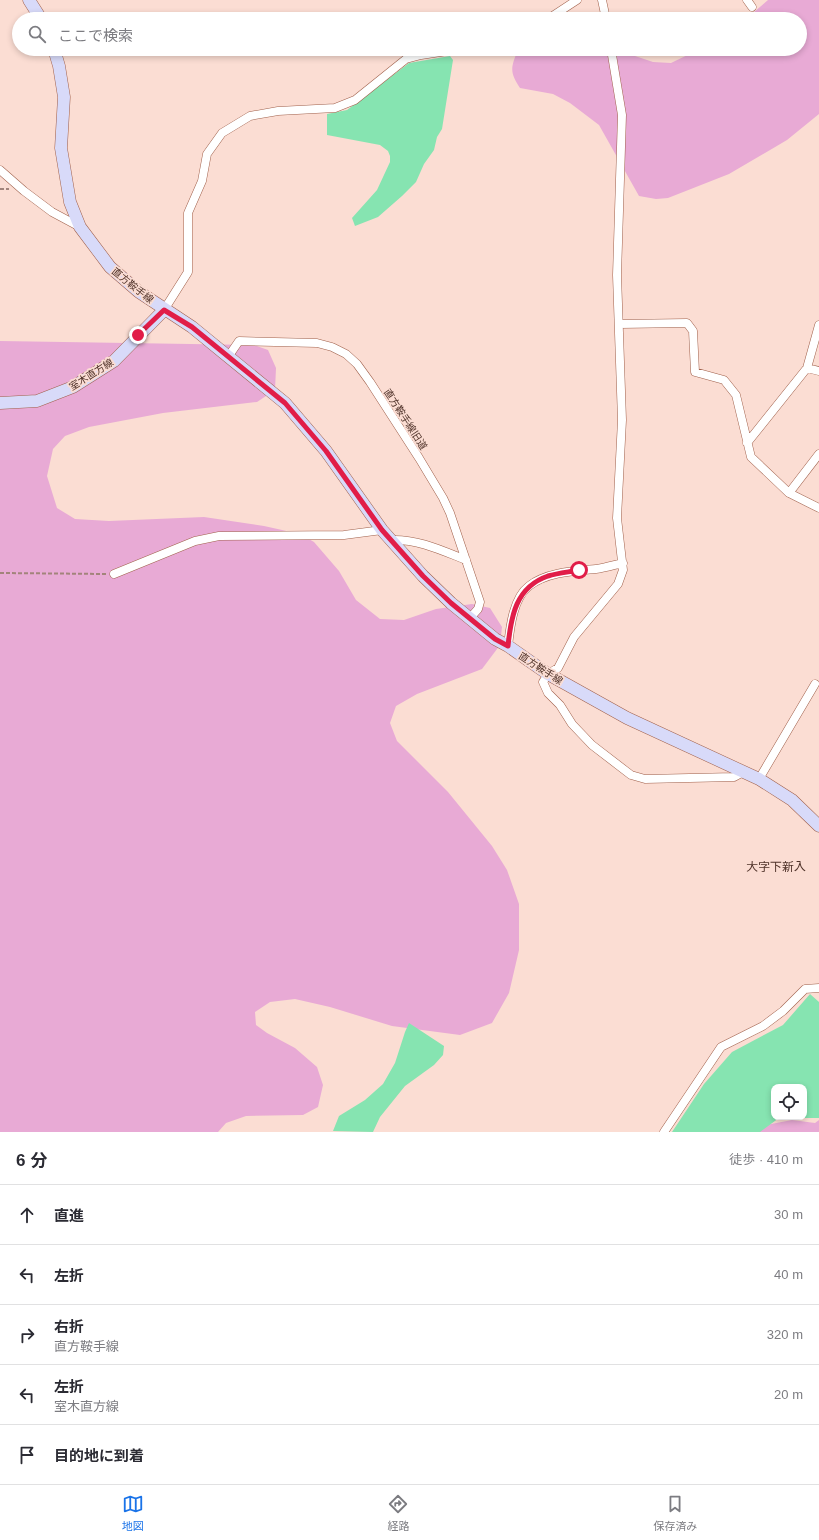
<!DOCTYPE html>
<html lang="ja">
<meta charset="utf-8">
<style>
body{margin:0;font-family:Helvetica,"Noto Sans JP",sans-serif;background:#f7f7f7;color:#2b2b33}
.controls{position:absolute;right:12px;bottom:12px;display:grid;overflow:hidden;border-radius:8px;box-shadow:0 2px 6px #0003}
.controls button{width:36px;height:36px;display:grid;place-items:center;padding:0;border:0;border-bottom:1px solid #e1e1e2;background:#fff;color:#2b2b33;font:20px sans-serif}
.stop{position:absolute;width:12px;height:12px;margin:-9px;border:3px solid #e11d48;border-radius:50%;background:#fff}
.stop.end{background:#e11d48;border-color:#fff;box-shadow:0 1px 4px #0008}
.list{margin:0;padding:0;list-style:none}
h2{display:flex;justify-content:space-between;align-items:center;height:52px;margin:0;padding:0 16px;font-size:17px}
h2 small{font-size:13px;font-weight:400;color:#7c7c81}
.list li{display:grid;grid-template-columns:26px 1fr auto;gap:12px;align-items:center;box-sizing:border-box;height:60px;padding:0 16px;border-top:1px solid #e1e1e2}
.list b{display:block;font-size:15px;white-space:nowrap}
.list p{margin:0;font-size:13px;white-space:nowrap;color:#7c7c81}
.list em{font-size:13px;font-style:normal;color:#7c7c81}
.icon{flex:none;width:22px;height:22px;fill:none;stroke:currentColor;stroke-width:2;stroke-linecap:round;stroke-linejoin:round}
.map{position:relative;flex:none;width:819px;height:1132px;overflow:hidden}
.search{position:absolute;background:#fff;box-shadow:0 2px 6px #0003;left:12px;right:12px;top:12px;height:44px;display:flex;align-items:center;gap:10px;box-sizing:border-box;padding:0 14px;border-radius:22px;color:#7c7c81;font-size:15px}
.sheet{height:352px;background:#fff}
nav{display:flex;justify-content:space-around;align-items:center;box-sizing:border-box;height:56px;border-top:1px solid #e1e1e2;background:#fff;font-size:11px;color:#7c7c81}
nav a{display:grid;justify-items:center;gap:2px}
nav .on{color:#1a73e8}
.map>svg:first-child{display:block}
.green{fill:#e8aad5}
.water{fill:#86e4b1;fill-rule:evenodd}
.lines{fill:none;stroke-linecap:round;stroke-linejoin:round}
.minor-casing{stroke:#a0604b;stroke-width:9}
.secondary-casing{stroke:#a0604b;stroke-width:13}
.path{stroke:#a2847b;stroke-width:2;stroke-dasharray:4 2;stroke-linecap:butt}
.minor{stroke:#fff;stroke-width:8}
.secondary{stroke:#d8daf9;stroke-width:12}
.route{stroke:#e11d48;stroke-width:5}
.labels{text-anchor:middle;stroke-width:3.5;stroke-linejoin:round;paint-order:stroke}
.street-label{font-size:10px;fill:#4f3229;stroke:#fbddd3}
.quarter-label{font-size:12px;fill:#4f3229;stroke:#fbddd3}
</style>
<div class="map">
<svg width="819" height="1132" viewBox="0 0 819 1132">
<rect width="100%" height="100%" fill="#fbddd3"/>
<path class="green" d="M768,0H819V114L787,140L729,174L668,198L656,199L639,196L599,125L570,103L553,94L520,88C509,71 511,68 518,49H622L629,54L653,62L671,63L700,49H800V19H746Z
M0,341L254,345L268,350L276,368L275,390L257,402L163,413L89,427L65,436L53,449L47,476L57,508L75,519L109,521L204,517L264,526L300,534L314,542L339,571L356,600L380,619L404,620L436,609L472,604L490,608L502,627L500,645L482,669L417,694L396,706L390,723L397,741L448,792L492,846L507,870L519,904V950L509,993L492,1023L460,1035L392,1026L330,1007L295,999L270,1002L255,1012L256,1025L267,1033L295,1048L317,1067L323,1085L318,1107L303,1115L246,1116L226,1123L218,1132H0Z
M792,1120L815,1123L819,1120V1132H748L751,1128Z"/>
<path class="water" d="M450,56L453,60L442,129L437,137L434,150L424,164L416,182L402,196L378,217L355,226L352,218L377,190L390,162V156L388,151L380,145L327,135V114L347,110L409,63Z
M810,994L819,1002V1118H779L760,1132H672L704,1084L732,1052L783,1025ZM774,1087H804V1117H774Z
M409,1023L444,1046L443,1055L434,1065L405,1086L380,1117L373,1132L333,1131L339,1116L365,1100L383,1084L395,1063L405,1032Z"/>
<g class="lines">
<defs>
<path id="minor" d="M602,0L606,19
M747,0L752,7
M548,19L577,0
M611,49L622,115L617,275L622,420L617,518L623,570L618,584L574,637L558,668L548,674L543,682L548,693L560,705L572,724L592,745L631,775L645,779L734,777L743,772
M0,170L24,191L52,212L80,227
M164,310L188,272V213L202,181L207,154L222,133L250,116L278,111L335,108L355,100L406,59L421,55L460,49
M620,324L687,323L693,331L695,372L724,380L736,395L751,457L789,493L819,508
M228,357L239,341L317,343L332,347L346,354L357,364L370,382L419,458L443,498L450,513L480,602L478,609L470,618
M807,368L819,325
M747,443L807,368L819,371
M789,493L819,454
M391,540C418,539 441,550 466,560
M114,574L195,541L219,536L344,535L382,530
M508,646C510,628 513,598 529,586C547,572 574,571 596,569C605,568 614,565 623,563
M759,779L815,684
M664,1132L721,1047L763,1026L783,1011L805,989L819,988"/>
<path id="secondary" d="M29,0L41,19
M54,49L59,66L64,97L61,148L70,202L80,227L110,267L139,292L192,327L285,403L326,451L382,530L423,576L451,603L495,639L508,646L548,674L627,718L759,779L792,800L819,826
M0,403L37,401L73,387L114,361L164,310"/>
</defs>
<use href="#minor" class="minor-casing"/>
<use href="#secondary" class="secondary-casing"/>
<path class="path" d="M0,189H9
M0,573L107,574"/>
<use href="#minor" class="minor"/>
<use href="#secondary" class="secondary"/>
</g>
<g class="lines">
<path class="route" d="M138,335L164,310L192,327L285,403L326,451L382,530L423,576L451,603L495,639L508,646C511,616 516,587 548,576C558,573 569,572 579,570"/>
</g>
<g class="labels">
<g class="street-label">
<text transform="translate(133 285) rotate(39)" y="4">直方鞍手線</text>
<text transform="translate(91 374) rotate(-32)" y="4">室木直方線</text>
<text transform="translate(406 419) rotate(57)" y="4">直方鞍手線旧道</text>
<text transform="translate(541 668) rotate(33)" y="4">直方鞍手線</text>
</g>
<g class="quarter-label">
<text x="776" y="871">大字下新入</text>
</g>
</g>
</svg>
<div class="controls">
<button><svg class="icon" aria-label="locate" viewBox="0 0 24 24"><circle cx="12" cy="12" r="6"/><path d="M12 2v4M12 18v4M2 12h4M18 12h4"/></svg></button>
</div>
<div class="stop" style="left:579px;top:570px"></div>
<div class="stop end" style="left:138px;top:335px"></div>
<div class="search"><svg class="icon" aria-label="search" viewBox="0 0 24 24"><circle cx="10" cy="10" r="6"/><path d="M15 15l6 6"/></svg>ここで検索</div>
</div>
<section class="sheet">
<h2>6 分<small>徒歩 · 410 m</small></h2>
<ul class="list">
<li><svg class="icon" aria-label="ahead" viewBox="0 0 24 24"><path d="M12 20V5M6 11l6-6 6 6"/></svg><div><b>直進</b></div><em>30 m</em></li>
<li><svg class="icon" aria-label="left" viewBox="0 0 24 24"><path d="M17 20v-9H6M10 6l-5 5 5 5"/></svg><div><b>左折</b></div><em>40 m</em></li>
<li><svg class="icon" aria-label="right" viewBox="0 0 24 24"><path d="M7 20v-9h11M14 6l5 5-5 5"/></svg><div><b>右折</b><p>直方鞍手線</p></div><em>320 m</em></li>
<li><svg class="icon" aria-label="left" viewBox="0 0 24 24"><path d="M17 20v-9H6M10 6l-5 5 5 5"/></svg><div><b>左折</b><p>室木直方線</p></div><em>20 m</em></li>
<li><svg class="icon" aria-label="arrive" viewBox="0 0 24 24"><path d="M6 21V4h12l-3 4 3 4H6"/></svg><div><b>目的地に到着</b></div></li>
</ul>
</section>
<nav>
<a class="on"><svg class="icon" aria-label="map" viewBox="0 0 24 24"><path d="M3 6l6-2 6 2 6-2v14l-6 2-6-2-6 2zM9 4v14M15 6v14"/></svg>地図</a>
<a><svg class="icon" aria-label="directions" viewBox="0 0 24 24"><path d="M12 3l9 9-9 9-9-9zM9 14v-3h6M13 9l2 2-2 2"/></svg>経路</a>
<a><svg class="icon" aria-label="saved" viewBox="0 0 24 24"><path d="M7 4h10v16l-5-4-5 4z"/></svg>保存済み</a>
</nav>
